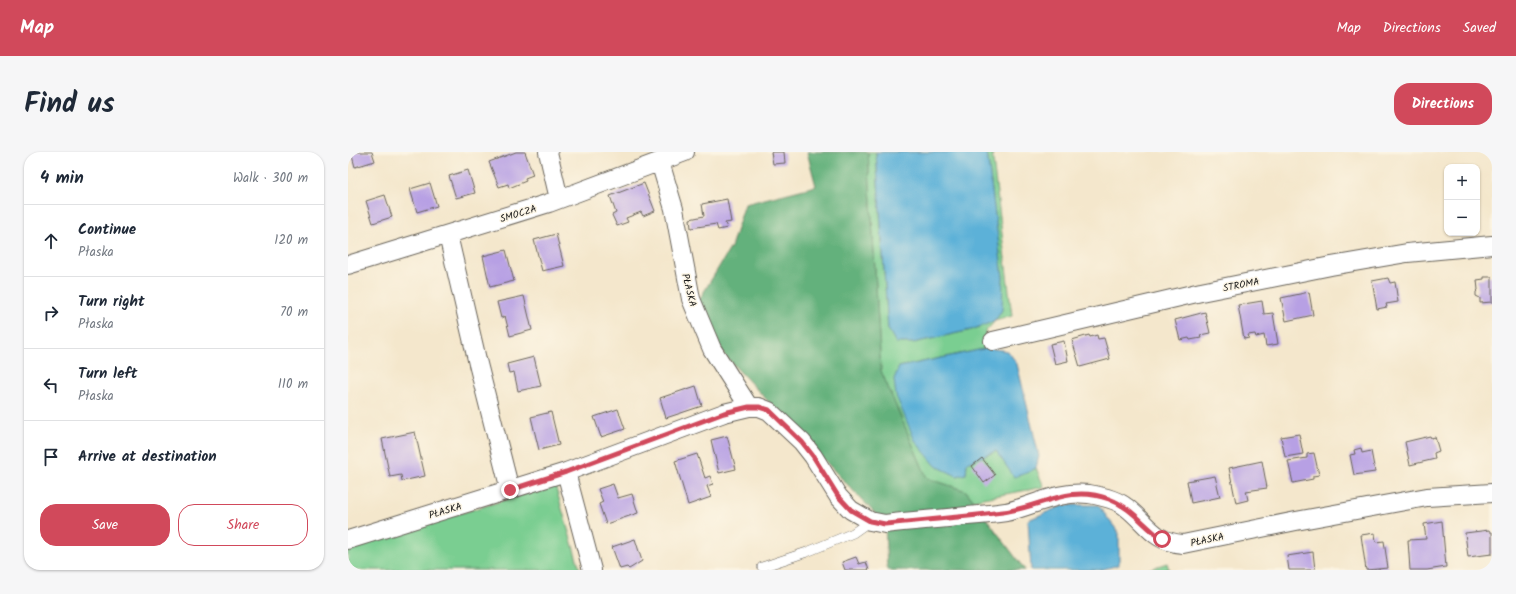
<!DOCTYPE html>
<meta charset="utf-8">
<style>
body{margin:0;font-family:Kalam,sans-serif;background:#f6f6f7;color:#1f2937}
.controls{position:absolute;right:12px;top:12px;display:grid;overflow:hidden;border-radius:8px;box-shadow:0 1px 3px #0004}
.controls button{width:36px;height:36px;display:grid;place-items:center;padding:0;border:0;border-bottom:1px solid #e0e1e3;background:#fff;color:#1f2937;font:20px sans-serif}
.stop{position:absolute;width:12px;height:12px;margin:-9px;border:3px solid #d1495b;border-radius:50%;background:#fff}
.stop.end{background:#d1495b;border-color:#fff;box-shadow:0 1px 4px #0008}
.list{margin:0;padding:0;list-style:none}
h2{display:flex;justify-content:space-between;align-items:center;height:52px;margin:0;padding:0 16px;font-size:17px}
h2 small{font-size:13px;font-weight:400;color:#747a83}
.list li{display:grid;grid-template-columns:26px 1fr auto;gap:12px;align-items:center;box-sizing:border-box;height:72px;padding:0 16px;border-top:1px solid #e0e1e3}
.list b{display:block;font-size:15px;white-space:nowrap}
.list p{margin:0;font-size:13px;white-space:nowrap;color:#747a83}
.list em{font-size:13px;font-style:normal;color:#747a83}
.actions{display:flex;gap:8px;padding:12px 16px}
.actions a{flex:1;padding:9px 0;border:1px solid #d1495b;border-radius:16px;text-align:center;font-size:14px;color:#d1495b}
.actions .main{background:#d1495b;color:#fff}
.icon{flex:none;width:22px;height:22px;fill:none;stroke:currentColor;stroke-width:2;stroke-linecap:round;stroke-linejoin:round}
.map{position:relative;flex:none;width:1144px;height:418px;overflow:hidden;border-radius:16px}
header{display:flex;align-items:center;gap:24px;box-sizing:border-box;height:56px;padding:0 20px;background:#d1495b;color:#fff}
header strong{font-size:19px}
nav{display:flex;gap:22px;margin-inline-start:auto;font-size:14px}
.intro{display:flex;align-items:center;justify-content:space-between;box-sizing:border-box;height:96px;padding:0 24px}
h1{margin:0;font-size:28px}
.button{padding:10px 18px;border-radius:16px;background:#d1495b;color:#fff;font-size:14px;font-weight:700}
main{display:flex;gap:24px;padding:0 24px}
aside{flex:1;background:#fff;border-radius:16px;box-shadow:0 1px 3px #0004}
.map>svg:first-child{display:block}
.green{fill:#7ace91;stroke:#4b7556}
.forest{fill:#63b17b;stroke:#40664c}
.water{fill:#5cb1d8;stroke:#3c667a}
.building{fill:#b7a0e4}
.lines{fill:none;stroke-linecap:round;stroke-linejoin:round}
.lane-casing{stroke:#68635a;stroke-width:10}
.street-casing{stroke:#68635a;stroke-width:20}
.lane{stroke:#fff;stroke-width:9}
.street{stroke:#fff;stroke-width:18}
.route{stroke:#d1495b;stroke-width:5}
.labels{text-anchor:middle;stroke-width:3;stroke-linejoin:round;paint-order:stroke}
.street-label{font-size:10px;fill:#1c1c1c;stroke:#fcf5e5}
</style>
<header>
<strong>Map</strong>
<nav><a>Map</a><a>Directions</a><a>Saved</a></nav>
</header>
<div class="intro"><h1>Find us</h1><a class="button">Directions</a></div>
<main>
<aside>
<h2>4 min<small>Walk · 300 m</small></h2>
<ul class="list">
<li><svg class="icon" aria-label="ahead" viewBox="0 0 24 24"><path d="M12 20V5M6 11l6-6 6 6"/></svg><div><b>Continue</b><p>Płaska</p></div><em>120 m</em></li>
<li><svg class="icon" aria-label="right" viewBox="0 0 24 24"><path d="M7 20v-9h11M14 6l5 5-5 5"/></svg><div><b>Turn right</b><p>Płaska</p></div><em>70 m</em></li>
<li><svg class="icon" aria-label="left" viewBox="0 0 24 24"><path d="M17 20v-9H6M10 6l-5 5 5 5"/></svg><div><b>Turn left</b><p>Płaska</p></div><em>110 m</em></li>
<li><svg class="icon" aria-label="arrive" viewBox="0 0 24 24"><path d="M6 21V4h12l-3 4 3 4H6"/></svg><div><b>Arrive at destination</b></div></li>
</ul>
<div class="actions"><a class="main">Save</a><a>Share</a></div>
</aside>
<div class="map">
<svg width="1144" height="418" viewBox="0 0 1144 418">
<rect width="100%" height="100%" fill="#fcf5e5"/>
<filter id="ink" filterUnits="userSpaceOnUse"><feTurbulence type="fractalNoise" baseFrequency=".025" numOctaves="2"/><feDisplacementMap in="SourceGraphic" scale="8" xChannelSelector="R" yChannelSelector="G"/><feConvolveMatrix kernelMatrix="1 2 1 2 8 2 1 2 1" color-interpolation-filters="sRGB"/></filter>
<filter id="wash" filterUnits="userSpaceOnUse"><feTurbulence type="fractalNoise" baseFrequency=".012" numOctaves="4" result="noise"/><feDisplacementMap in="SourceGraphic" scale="16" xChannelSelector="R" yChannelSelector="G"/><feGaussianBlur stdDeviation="0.9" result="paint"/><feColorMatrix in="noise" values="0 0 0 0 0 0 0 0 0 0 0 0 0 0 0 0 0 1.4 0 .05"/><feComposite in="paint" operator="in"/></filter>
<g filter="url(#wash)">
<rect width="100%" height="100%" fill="#f4e7cc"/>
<path class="green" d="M520,0H528L540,177L564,191L623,178L647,169L655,125L639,0H644L664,164L647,169L637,180L640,196L551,215L609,324L618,322L619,311L648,299L679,321L688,316L696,335L625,348L618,339L579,326L533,219Z
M207,333L232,418H0V395Z
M819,411L821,418H798Z"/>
<path class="forest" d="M459,0H520L533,219L579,326L618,339L677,418H539L537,372L376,203L351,148L383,95L397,52L468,34Z"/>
<path class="water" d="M528,0H639L655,125L654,158L647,169L623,178L565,191H548L540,177Z
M640,196L660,199L669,212L691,304L688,316L679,321L666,325L648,299L619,311L618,322L609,324L588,314L567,289L548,244L546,227L551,215Z
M716,353H750L771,381V413L752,418H683L680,368Z"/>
<g id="blocks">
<path class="building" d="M3,0H24L27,9L7,15Z
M168,0H177L185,23L177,26L178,29L161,36L160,32L151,35L141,10Z
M423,0H436L437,11L425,12Z
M120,18L127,41L108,46L101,24Z
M82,31L89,54L69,60L62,37Z
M296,31L307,59L295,64L293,60L278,66L280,70L269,74L264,63L268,61L262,44Z
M37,43L44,65L25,71L18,49Z
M379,47L383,70L377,71L379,76L370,78L368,72L343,76L342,67L356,64L354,52Z
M208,82L216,114L194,119L186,88Z
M158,98L166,129L142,135L135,104Z
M1136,125H1144V150L1132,151V146L1128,144V140L1130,138L1129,128L1136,127Z
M1040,126L1042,131L1047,130L1050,150L1038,152L1039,155L1029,157L1024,129Z
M961,140L965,163L938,169L933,146Z
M176,144L184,178L162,184L157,164L153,166L149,150Z
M914,149L916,162L925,161L930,192L918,194L916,183L908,185L907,182L900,183L901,186L896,187L890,153Z
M857,160L862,181L852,183L853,186L842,188L841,186L832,188L827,168Z
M741,183L742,185L749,183L750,187L756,186L762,207L732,215L724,188Z
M716,189L720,209L707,212L702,192Z
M186,205L193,234L170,239L166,220L161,221L159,212Z
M348,234L354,254L318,266L312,246Z
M270,257L277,277L253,285L246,265Z
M203,260L211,293L191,298L183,265Z
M67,280L77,324L54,329L53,323L42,325L34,287Z
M951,282L955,302L937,305L933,285Z
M379,284L388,317L371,321L363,288Z
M1082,284L1083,286L1087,285L1091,299L1086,301L1087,307L1062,313L1057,290Z
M1013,296L1014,301L1023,299L1027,320L1006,323L1002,303L1007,302L1006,298Z
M966,301L971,323L965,324V327L945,331L940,309L959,306V302Z
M349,302L357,326L362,324L365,332L359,334L363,345L340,353L327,309Z
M634,306L647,323L636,331L624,314Z
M914,309L919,336L898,339L900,348L888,351L881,316Z
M867,324L872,345L843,351L839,329Z
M265,332L270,346L284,342L290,361L258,372L251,352L255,350L250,337Z
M1094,369L1098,415L1079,418H1062L1060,388L1078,387L1076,372Z
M1141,378L1142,380H1144V402L1120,405L1117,381Z
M1027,381L1028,390L1036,389L1040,416L1018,418L1013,383Z
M287,387L294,409L281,417L279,415L272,417L264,395Z
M965,400L967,418H941L939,404Z
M508,405L511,412L518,410L521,418H497L494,410Z"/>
</g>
</g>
<g filter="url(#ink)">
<use href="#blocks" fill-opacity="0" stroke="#68635a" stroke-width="1"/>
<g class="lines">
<defs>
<path id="lane" d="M414,415L459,400L505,381L522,369"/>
<path id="street" d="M200,0L211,47
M312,10L326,57L343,147L364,197L401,255
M100,83L130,212L162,338
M0,113L201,51L337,0
M645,189L853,140L983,114L1059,101L1144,93
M218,320L244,418
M0,388L218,320L376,261L401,255H411L421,259L454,290L465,304L490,344L503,358L522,369L537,372C564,369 591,367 619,364C632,363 645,362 658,360C685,354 712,338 741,342C753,344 768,347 778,355C799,371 805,390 835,392L948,369L1079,345L1144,341"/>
</defs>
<use href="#lane" class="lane-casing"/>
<use href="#street" class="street-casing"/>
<use href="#lane" class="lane"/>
<use href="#street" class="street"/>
</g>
</g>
<g class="lines" filter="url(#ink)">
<path class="route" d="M162,338L218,320L376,261L401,255H411L421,258L454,290L465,304L490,344L503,358L522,369L537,372C576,368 616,365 655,360C694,355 720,332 761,347C783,355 796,374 814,387"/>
</g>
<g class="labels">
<g class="street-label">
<text transform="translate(170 61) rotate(-17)" y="4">SMOCZA</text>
<text transform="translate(893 132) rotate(-11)" y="4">STROMA</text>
<text transform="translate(342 138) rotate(76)" y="4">PŁASKA</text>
<text transform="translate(97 358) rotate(-17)" y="4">PŁASKA</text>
<text transform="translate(859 387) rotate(-12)" y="4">PŁASKA</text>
</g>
</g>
</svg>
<div class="controls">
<button>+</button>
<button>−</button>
</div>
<div class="stop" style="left:814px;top:387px"></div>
<div class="stop end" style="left:162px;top:338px"></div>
</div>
</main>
